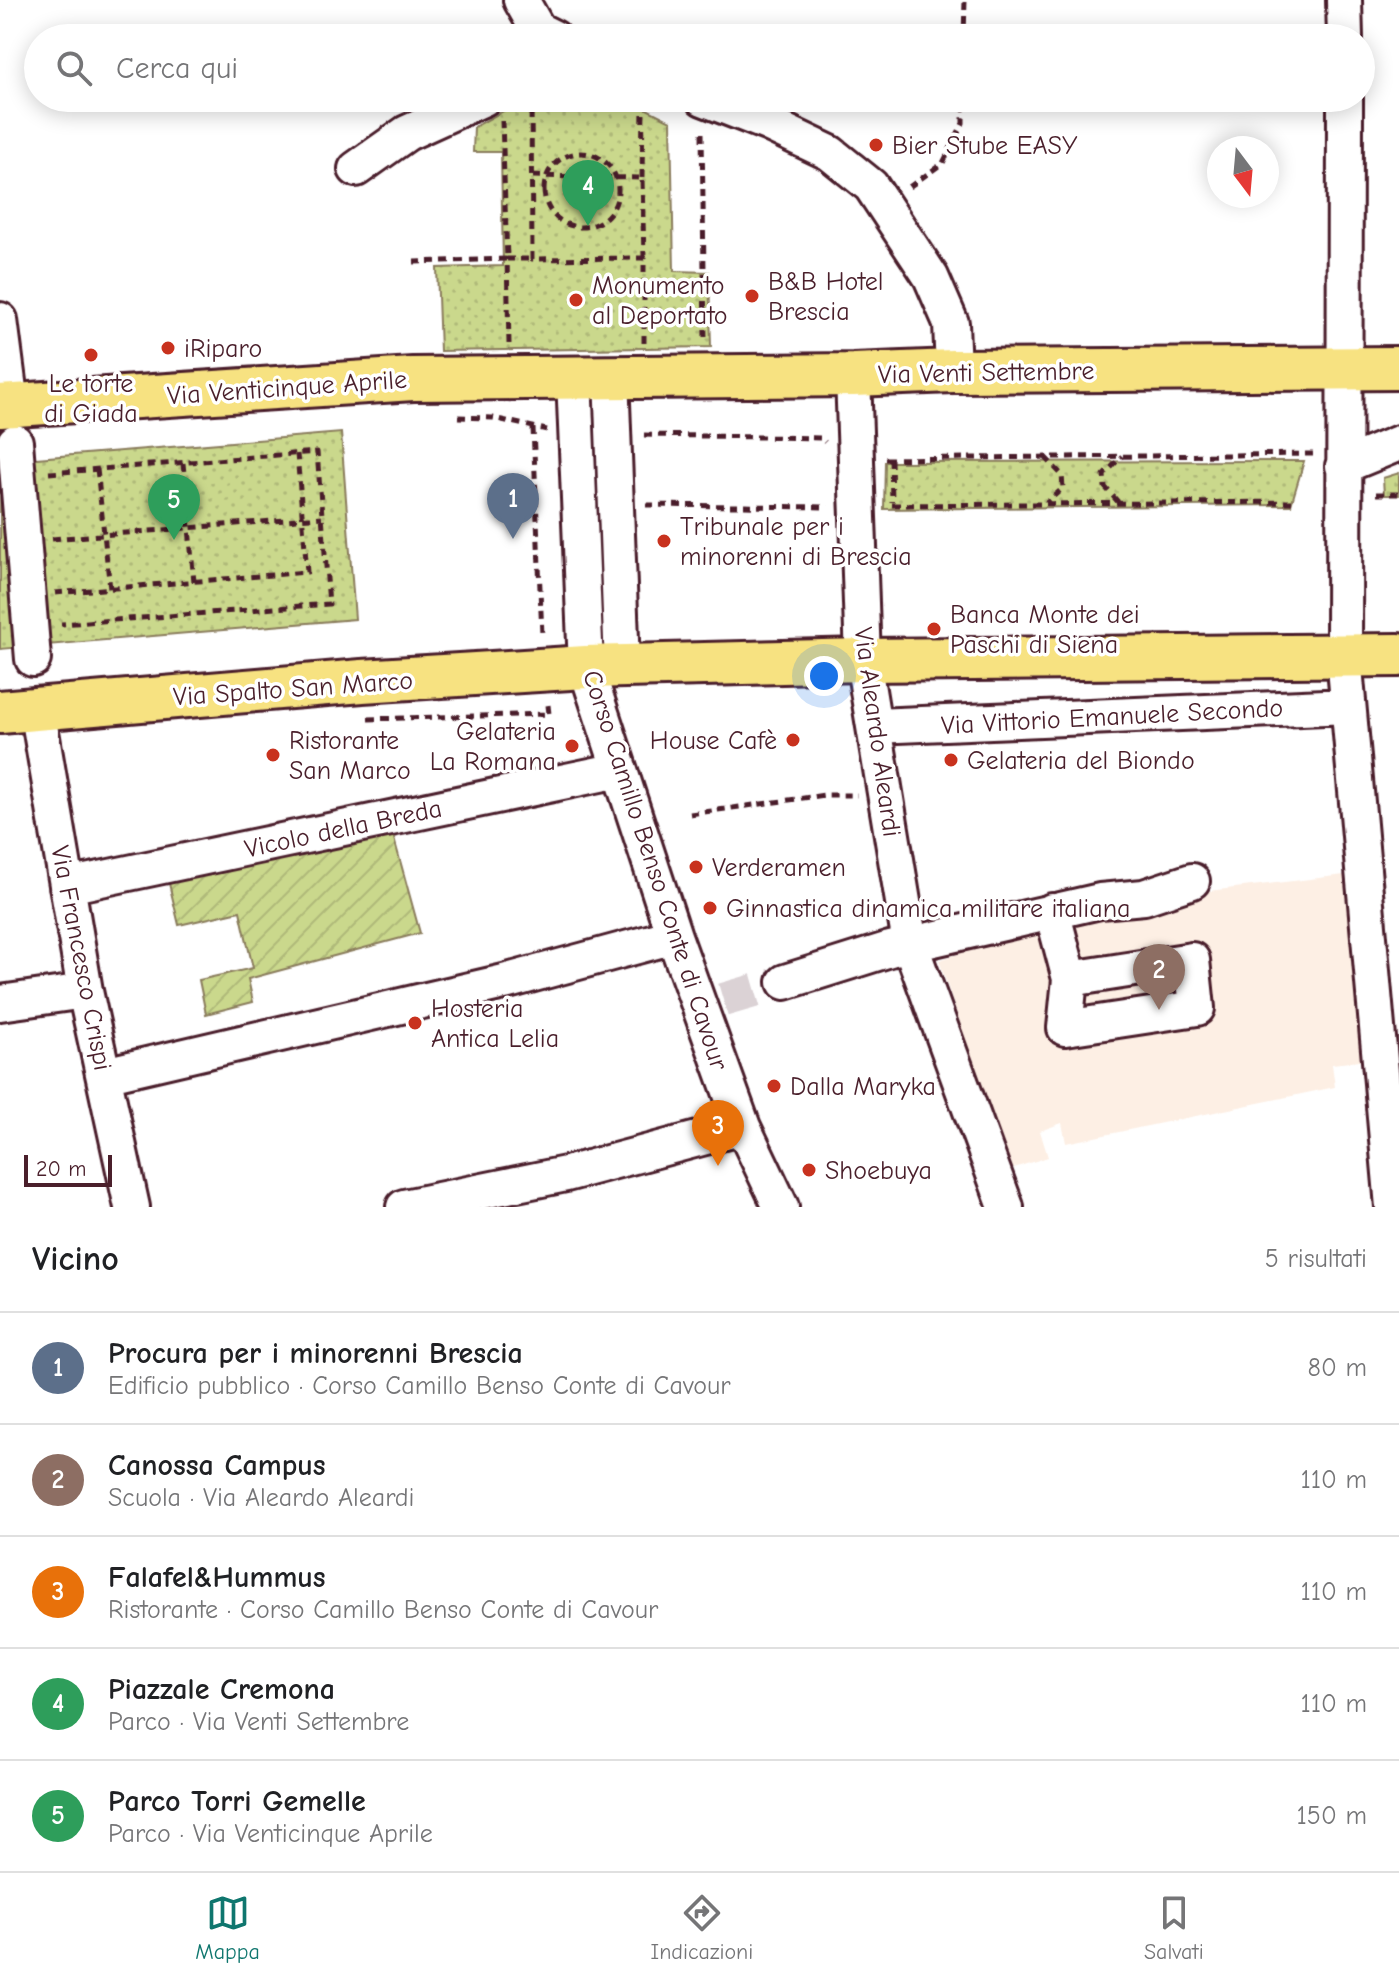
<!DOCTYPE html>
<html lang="it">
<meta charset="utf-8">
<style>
body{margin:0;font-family:"Comic Neue",sans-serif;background:#f2f2f2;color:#202124}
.compass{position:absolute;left:1207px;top:136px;width:72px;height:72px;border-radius:50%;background:#fff;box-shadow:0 4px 20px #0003;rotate:164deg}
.scale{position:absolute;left:24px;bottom:20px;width:88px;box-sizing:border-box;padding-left:8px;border:4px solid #4a1f2b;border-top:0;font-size:22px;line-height:28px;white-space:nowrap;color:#4a1f2b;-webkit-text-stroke:6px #fff;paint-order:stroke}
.you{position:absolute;left:824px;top:676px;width:28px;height:28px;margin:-20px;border:6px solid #fff;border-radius:50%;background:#1a73e8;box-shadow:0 0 0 12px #1a73e833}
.badge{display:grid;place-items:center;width:52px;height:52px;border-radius:50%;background:#0f766e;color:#fff;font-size:26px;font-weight:700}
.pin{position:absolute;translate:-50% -66px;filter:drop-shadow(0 2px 4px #0008)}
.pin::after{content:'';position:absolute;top:42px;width:28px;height:24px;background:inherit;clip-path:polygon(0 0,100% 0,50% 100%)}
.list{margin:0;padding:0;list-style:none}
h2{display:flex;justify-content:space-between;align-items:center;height:104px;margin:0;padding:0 32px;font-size:34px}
h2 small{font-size:26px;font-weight:400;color:#757577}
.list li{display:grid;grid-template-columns:52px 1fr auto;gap:24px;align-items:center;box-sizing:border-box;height:112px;padding:0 32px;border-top:2px solid #e0e0e0}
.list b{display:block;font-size:30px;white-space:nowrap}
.list p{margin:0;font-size:26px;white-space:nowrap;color:#757577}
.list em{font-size:26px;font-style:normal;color:#757577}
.icon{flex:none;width:44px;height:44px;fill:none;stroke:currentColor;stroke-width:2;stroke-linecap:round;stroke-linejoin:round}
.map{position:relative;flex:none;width:1399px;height:1207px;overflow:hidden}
.search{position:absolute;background:#fff;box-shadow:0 4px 20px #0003;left:24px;right:24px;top:24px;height:88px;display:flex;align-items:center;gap:20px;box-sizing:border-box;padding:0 28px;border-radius:44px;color:#757577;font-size:30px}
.sheet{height:664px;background:#fff}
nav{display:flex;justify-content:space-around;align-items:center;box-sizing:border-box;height:112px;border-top:2px solid #e0e0e0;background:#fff;font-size:22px;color:#757577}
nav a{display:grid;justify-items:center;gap:4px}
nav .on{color:#0f766e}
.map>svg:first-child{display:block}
.built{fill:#fdefe4}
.grass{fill:url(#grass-dots);stroke:#8a7c5c;stroke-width:2}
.garden{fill:url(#garden-furrows);stroke:#8a7c5c;stroke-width:2}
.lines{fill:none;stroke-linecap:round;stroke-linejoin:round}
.minor-tunnel{stroke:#dbd2d5;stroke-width:34;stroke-dasharray:34 17;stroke-linecap:butt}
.minor-casing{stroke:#4a1f2b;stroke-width:40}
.major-casing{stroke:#4a1f2b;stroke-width:48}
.path{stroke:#4a1f2b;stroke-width:5;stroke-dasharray:8 6;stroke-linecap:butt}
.minor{stroke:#fff;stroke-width:34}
.major{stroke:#f7e281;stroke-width:42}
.poi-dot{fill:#c8321e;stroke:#fff;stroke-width:3}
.labels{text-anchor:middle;stroke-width:7;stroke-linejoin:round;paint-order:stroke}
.poi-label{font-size:26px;fill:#4a1f2b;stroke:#fff;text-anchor:start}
.street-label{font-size:26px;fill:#4a1f2b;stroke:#fff}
</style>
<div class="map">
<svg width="1399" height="1207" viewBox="0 0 1399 1207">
<defs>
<pattern id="grass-dots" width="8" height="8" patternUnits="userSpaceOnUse" patternTransform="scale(2)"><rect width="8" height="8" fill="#cad88c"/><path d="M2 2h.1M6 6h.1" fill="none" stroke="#afb979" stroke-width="1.8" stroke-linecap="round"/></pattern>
<pattern id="garden-furrows" width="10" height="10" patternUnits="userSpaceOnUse" patternTransform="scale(2)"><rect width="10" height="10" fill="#cad88c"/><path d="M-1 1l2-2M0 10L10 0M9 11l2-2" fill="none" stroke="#afb979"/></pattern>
</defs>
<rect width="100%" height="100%" fill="#fff"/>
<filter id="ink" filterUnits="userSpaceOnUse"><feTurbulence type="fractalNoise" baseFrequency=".0125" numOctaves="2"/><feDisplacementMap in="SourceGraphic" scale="16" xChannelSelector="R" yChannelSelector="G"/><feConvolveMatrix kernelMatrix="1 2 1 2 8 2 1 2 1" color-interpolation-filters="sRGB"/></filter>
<g filter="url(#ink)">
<path class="built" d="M1353,874L1368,1060L1332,1064L1335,1087L1066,1143L1062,1123L1040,1131L1048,1157L1008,1170L939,960L1004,940L1209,891Z"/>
<path class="grass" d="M527,98H625L671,121L674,271L709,272L711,347L440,351L437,268L503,266L501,152H473L474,127Z
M341,433L355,619L0,649V461Z
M1304,461L1291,505L884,509L885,462Z
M1399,473V495H1384L1383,478Z"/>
<path class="garden" d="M390,824L420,933L248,979L253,1002L206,1014L199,980L253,968L240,911L179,925L166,871Z"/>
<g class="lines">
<path class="minor-tunnel" d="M723,1000L785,982"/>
<defs>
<path id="minor" d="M521,0L538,30L554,38
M1344,0L1345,38
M703,98L767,123L830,153L871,186L931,277L951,323L953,371
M1345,98L1344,656L1393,1207
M356,169L407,133L484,98
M0,320L11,405
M853,375L863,660L910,944L1006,1207
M611,376L622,666
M574,377L586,667L674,936L743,1127L781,1207
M15,442L33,659
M1343,466L1399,443
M37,708L85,991L132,1207
M875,726L1348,706
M67,886L619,770
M1052,911L1070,979L1065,1028L1197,1008L1192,960L1070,979
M785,982L890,949L1100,901L1144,897L1192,881
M0,1003L85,991
M104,1075L504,982L674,936
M404,1207L566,1174L743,1127"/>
<path id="major" d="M0,406L413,379L853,375L953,371L1399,368
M0,712L362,681L586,667L863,660L1399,655"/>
</defs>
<use href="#minor" class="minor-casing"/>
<use href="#major" class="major-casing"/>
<path class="path" d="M964,38L965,0
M531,98L532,259L644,258V344
M702,133L705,340
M544 190a37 37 0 1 1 74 0a37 37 0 1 1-74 0Z
M533,176L642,178L644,258
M642,178L643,107
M909,187L943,163L963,123V98
M414,262L507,259L502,121
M509,344L507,259H532
M458,417L493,418L547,430
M533,428L542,635
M644,435L821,438L825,442
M1045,457L1062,475L1063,488L1046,503
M885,459L1315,454
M891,459L892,502
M183,463L194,582
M97,469L110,589
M49,473L317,452L329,604L61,624
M1376,494H1399
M1118,502L1105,487L1104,475L1122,456
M646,505L828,507
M892,505L1297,502
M52,539L322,517
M55,593L307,572L297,454
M368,719L549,714L548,705
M690,814L825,795H857"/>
<use href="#minor" class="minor"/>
<use href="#major" class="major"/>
</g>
</g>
<g class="poi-dot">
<circle cx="876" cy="145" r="8"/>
<circle cx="752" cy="296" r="8"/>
<circle cx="576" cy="300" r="8"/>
<circle cx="168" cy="348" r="8"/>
<circle cx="91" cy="355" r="8"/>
<circle cx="664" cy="541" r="8"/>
<circle cx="934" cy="629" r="8"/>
<circle cx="793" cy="740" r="8"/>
<circle cx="572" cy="746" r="8"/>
<circle cx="273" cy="755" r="8"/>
<circle cx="951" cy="760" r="8"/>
<circle cx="696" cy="867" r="8"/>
<circle cx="710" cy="908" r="8"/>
<circle cx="415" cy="1023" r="8"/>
<circle cx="774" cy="1086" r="8"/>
<circle cx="809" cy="1170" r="8"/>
</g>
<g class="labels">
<g class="poi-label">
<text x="892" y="154">Bier Stube EASY</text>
<text x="768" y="290">B&amp;B Hotel<tspan x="768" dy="30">Brescia</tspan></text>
<text x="592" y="294">Monumento<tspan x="592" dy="30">al Deportato</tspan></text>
<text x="184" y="357">iRiparo</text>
<text x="91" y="392" text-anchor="middle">Le torte<tspan x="91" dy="30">di Giada</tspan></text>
<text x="680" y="535">Tribunale per i<tspan x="680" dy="30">minorenni di Brescia</tspan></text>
<text x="950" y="623">Banca Monte dei<tspan x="950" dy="30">Paschi di Siena</tspan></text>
<text x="556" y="740" text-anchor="end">Gelateria<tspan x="556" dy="30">La Romana</tspan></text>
<text x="289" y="749">Ristorante<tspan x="289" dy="30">San Marco</tspan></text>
<text x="777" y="749" text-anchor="end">House Cafè</text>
<text x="967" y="769">Gelateria del Biondo</text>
<text x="712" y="876">Verderamen</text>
<text x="726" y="917">Ginnastica dinamica militare italiana</text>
<text x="431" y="1017">Hosteria<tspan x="431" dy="30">Antica Lelia</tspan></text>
<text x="790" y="1095">Dalla Maryka</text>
<text x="825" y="1179">Shoebuya</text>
</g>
<g class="street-label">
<text transform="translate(986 372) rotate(-1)" y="9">Via Venti Settembre</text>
<text transform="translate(287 387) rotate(-4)" y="9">Via Venticinque Aprile</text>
<text transform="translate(293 688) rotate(-4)" y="9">Via Spalto San Marco</text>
<text transform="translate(1112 716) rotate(-3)" y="9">Via Vittorio Emanuele Secondo</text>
<text transform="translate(878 732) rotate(82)" y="9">Via Aleardo Aleardi</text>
<text transform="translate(343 828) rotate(-12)" y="9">Vicolo della Breda</text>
<text transform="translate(656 870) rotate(72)" y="9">Corso Camillo Benso Conte di Cavour</text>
<text transform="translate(82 958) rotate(79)" y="9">Via Francesco Crispi</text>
</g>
</g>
</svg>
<svg class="compass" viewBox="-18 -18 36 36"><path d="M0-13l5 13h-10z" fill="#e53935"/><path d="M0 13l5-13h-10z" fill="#757577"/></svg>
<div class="scale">20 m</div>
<div class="you"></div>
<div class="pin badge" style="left:513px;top:539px;background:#5c6f8a">1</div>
<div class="pin badge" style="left:1159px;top:1010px;background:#8d6e63">2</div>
<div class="pin badge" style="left:718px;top:1166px;background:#e8710a">3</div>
<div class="pin badge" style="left:588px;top:226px;background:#2e9e5b">4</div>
<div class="pin badge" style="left:174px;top:540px;background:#2e9e5b">5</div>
<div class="search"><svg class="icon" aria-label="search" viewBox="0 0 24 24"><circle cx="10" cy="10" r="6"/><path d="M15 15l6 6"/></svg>Cerca qui</div>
</div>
<section class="sheet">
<h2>Vicino<small>5 risultati</small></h2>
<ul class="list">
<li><span class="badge" style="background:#5c6f8a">1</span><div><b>Procura per i minorenni Brescia</b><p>Edificio pubblico · Corso Camillo Benso Conte di Cavour</p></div><em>80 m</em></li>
<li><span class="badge" style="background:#8d6e63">2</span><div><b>Canossa Campus</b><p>Scuola · Via Aleardo Aleardi</p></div><em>110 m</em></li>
<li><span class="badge" style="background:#e8710a">3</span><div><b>Falafel&amp;Hummus</b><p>Ristorante · Corso Camillo Benso Conte di Cavour</p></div><em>110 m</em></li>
<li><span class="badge" style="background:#2e9e5b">4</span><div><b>Piazzale Cremona</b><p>Parco · Via Venti Settembre</p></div><em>110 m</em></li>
<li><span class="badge" style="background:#2e9e5b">5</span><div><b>Parco Torri Gemelle</b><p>Parco · Via Venticinque Aprile</p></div><em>150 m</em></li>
</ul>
</section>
<nav>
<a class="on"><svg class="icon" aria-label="map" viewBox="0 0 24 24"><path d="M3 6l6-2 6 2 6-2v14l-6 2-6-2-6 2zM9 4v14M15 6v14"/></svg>Mappa</a>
<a><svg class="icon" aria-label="directions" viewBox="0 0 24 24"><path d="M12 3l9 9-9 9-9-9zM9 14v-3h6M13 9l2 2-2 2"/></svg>Indicazioni</a>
<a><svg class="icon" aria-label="saved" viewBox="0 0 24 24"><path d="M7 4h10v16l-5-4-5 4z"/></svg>Salvati</a>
</nav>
